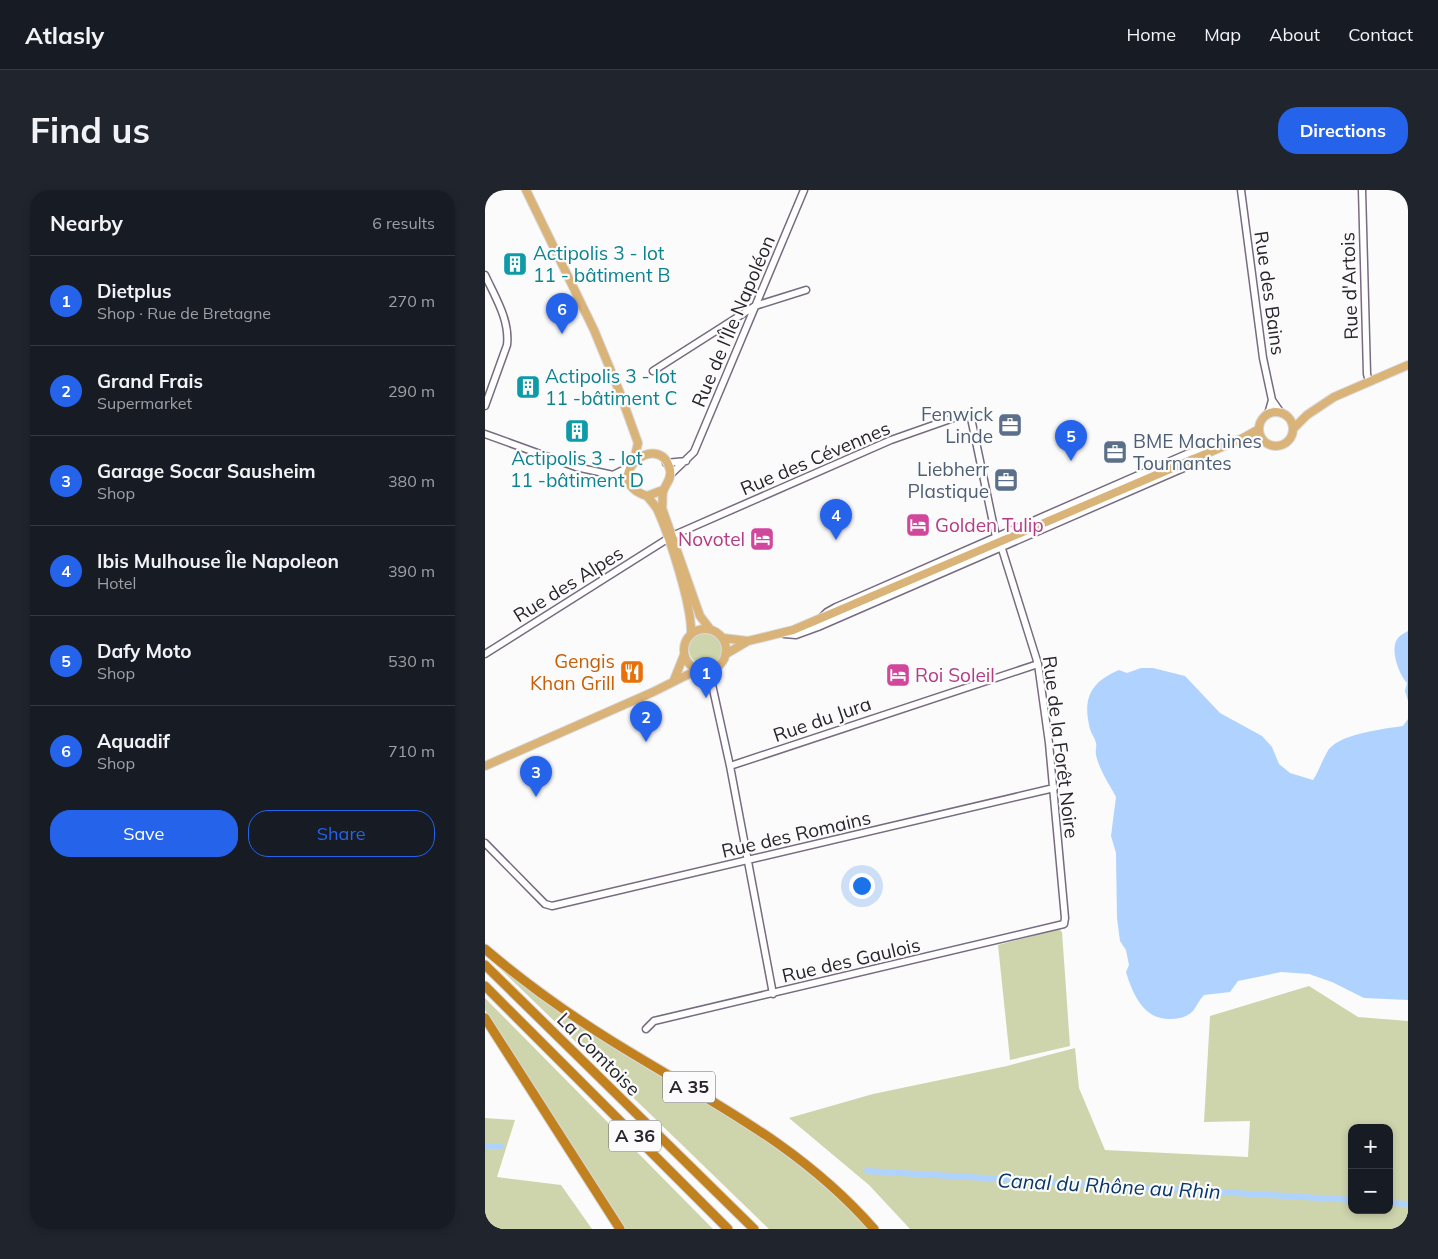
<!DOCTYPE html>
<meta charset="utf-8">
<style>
body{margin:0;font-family:Mulish,sans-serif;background:#20242c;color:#f1f3f6}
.controls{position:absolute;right:15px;bottom:15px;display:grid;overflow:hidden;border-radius:10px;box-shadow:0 2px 8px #0003}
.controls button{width:45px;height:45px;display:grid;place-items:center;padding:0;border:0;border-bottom:1px solid #363941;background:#171b24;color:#f1f3f6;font:25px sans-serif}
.you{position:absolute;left:376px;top:695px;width:18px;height:18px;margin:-12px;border:4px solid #fff;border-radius:50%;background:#1a73e8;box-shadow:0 0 0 8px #1a73e833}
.badge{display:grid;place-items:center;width:32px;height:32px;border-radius:50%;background:#2563eb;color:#fff;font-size:16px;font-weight:700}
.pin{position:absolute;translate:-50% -41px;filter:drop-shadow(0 1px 2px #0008)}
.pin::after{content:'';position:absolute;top:26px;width:18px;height:15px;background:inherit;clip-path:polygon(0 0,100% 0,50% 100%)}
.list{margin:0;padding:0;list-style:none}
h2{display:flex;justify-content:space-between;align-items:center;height:65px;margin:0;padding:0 20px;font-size:21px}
h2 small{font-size:16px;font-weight:400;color:#9ea1a6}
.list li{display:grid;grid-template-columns:32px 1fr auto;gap:15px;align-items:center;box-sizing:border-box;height:90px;padding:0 20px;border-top:1px solid #363941}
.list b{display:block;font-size:19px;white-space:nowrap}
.list p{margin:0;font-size:16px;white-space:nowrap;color:#9ea1a6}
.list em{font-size:16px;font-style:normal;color:#9ea1a6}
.actions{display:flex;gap:10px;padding:15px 20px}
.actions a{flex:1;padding:11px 0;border:1px solid #2563eb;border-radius:20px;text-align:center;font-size:18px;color:#2563eb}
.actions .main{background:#2563eb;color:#fff}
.map{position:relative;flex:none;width:923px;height:1039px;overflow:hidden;border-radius:20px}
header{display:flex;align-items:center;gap:30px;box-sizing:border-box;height:70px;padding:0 25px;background:#171b24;border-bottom:1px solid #363941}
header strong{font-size:24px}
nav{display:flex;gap:28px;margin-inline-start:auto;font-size:18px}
.intro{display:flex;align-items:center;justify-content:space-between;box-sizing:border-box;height:120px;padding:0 30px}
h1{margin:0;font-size:35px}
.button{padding:12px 22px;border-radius:20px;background:#2563eb;color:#fff;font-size:18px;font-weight:700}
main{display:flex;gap:30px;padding:0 30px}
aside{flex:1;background:#171b24;border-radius:20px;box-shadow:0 2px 8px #0003}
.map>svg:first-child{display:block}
.green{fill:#ced5ad;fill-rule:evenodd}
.water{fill:#afd2fe}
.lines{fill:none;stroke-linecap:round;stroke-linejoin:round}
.canal{stroke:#afd2fe;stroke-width:6}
.minor-casing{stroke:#786b81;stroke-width:9}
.major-casing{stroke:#d8d8d9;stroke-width:10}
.highway-casing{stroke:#d8d8d9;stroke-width:11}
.minor{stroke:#fff;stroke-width:6}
.major{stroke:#dab379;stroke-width:8}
.highway{stroke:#c1811f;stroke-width:9}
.labels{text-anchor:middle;stroke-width:4.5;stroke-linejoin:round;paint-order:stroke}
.shield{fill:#fbfbfb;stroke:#68646b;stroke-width:1}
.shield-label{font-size:18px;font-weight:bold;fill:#29242d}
.culture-label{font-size:19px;fill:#0d838f;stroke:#fbfbfb;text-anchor:start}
.street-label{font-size:19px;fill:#29242d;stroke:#fbfbfb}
.service-label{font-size:19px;fill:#4e5e75;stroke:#fbfbfb;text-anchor:end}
.hotel-label{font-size:19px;fill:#b23c85;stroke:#fbfbfb;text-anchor:start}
.food-label{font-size:19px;fill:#c56008;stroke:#fbfbfb;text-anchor:end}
.water-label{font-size:20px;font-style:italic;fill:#083666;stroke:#fbfbfb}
</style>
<header>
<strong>Atlasly</strong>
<nav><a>Home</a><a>Map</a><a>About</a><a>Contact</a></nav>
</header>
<div class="intro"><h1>Find us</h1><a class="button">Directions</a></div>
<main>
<aside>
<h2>Nearby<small>6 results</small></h2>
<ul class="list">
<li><span class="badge">1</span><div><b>Dietplus</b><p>Shop · Rue de Bretagne</p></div><em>270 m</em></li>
<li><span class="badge">2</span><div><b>Grand Frais</b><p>Supermarket</p></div><em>290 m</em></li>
<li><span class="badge">3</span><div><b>Garage Socar Sausheim</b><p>Shop</p></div><em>380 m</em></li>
<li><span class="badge">4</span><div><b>Ibis Mulhouse Île Napoleon</b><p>Hotel</p></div><em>390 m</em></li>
<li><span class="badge">5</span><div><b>Dafy Moto</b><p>Shop</p></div><em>530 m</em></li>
<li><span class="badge">6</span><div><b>Aquadif</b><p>Shop</p></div><em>710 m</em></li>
</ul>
<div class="actions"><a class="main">Save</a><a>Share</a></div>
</aside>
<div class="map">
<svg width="923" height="1039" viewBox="0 0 923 1039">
<rect width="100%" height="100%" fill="#fbfbfb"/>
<path class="green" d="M204 459a17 17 0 1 1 34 0a17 17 0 1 1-34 0Z
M574,739L577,742L585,856L525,870L513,755Z
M0,764L284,950L343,995L385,1039H284Z
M824,796L873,827L923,831V1039H425L384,995L304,928L388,904L522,876L590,858L594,898L620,960L763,967L765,931L719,932L725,826ZM867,938H904V1020H867Z
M0,808L228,1039H140L0,820Z
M0,928L30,930L12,987L76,995L107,1039H0Z"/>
<path class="water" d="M923,441V511L920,501L922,493C914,484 904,459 913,448C915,445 920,443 923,441Z
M656,478H668L700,486L735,523L777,546L787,557L794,574L805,583L828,590C834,581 838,568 844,559C858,543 899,539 918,536L923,529V810L879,808L847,792L824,784L796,782L753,791L745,802L719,805C714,810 712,816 708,821C702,827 694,829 686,829C659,830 648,805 641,782L644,775L641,760L635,751L632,728L631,663L626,646L631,607C624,594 614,579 611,565C610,561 612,557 611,553C610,548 606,543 605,539C597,508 606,492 634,480L642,483Z"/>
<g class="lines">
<path class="canal" d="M0,956L16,957
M382,981L867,1010
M904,1013L923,1014"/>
<defs>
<path id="minor" d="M756,0L778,168L787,210L796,223
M877,0L882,184L884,191
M0,85C10,107 25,130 22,155L0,216
M168,181L270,116L321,100
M783,224L787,210
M0,244L91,277L128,285L145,293
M181,273L201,271
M128,285L146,276
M185,285L209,262L319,0
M299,444L311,445L333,437L710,273L720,263L714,261L706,262L351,417L342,422L337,427
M0,464L187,346L406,250L477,225L486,228L511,347
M224,481L245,576L288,804
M245,576L553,474
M0,653L60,714L67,716L569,598
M161,839L169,831L579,734L580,728L564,553L553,474L517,359"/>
<path id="major" d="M41,0L109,140L135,203L153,253L149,270
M774 239a17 17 0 1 1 34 0a17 17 0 1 1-34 0Z
M809,238L822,225L849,207L923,175
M178,300L162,306C112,290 175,237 185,280C187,290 180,294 178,302C177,306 178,313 177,318L215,426L225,439
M162,306C165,310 171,316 173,321C185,348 207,416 206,443
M199 460a21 21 0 1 1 42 0a21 21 0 1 1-42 0Z
M238,448L263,451L308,440L758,248L774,239
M241,464L263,451
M189,490L199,465
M0,576L168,502L212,480"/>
<path id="highway" d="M0,759C39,792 79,821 122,848C219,909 312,951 389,1039
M0,775L269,1039
M0,796L243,1039
M0,828L135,1039"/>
</defs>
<use href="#minor" class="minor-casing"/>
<use href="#major" class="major-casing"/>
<use href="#highway" class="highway-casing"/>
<use href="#minor" class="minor"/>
<use href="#major" class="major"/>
<use href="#highway" class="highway"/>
</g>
<defs>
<symbol id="building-square" viewBox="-11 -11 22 22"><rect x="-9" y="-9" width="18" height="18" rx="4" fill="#0f9aa8" stroke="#fbfbfb"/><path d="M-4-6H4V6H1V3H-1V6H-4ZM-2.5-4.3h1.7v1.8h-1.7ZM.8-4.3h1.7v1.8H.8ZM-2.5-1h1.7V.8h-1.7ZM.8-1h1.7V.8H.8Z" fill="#fff"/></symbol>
<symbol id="office-square" viewBox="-11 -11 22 22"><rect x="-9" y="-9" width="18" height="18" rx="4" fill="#5c6f8a" stroke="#fbfbfb"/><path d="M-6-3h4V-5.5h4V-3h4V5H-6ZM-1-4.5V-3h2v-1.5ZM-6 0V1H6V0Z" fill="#fff"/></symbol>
<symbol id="hotel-square" viewBox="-11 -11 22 22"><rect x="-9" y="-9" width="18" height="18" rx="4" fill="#d1479c" stroke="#fbfbfb"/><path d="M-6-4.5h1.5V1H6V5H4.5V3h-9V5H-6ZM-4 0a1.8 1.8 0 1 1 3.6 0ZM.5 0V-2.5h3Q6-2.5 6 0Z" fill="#fff"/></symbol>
<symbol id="restaurant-square" viewBox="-11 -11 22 22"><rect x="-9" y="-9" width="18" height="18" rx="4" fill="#e8710a" stroke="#fbfbfb"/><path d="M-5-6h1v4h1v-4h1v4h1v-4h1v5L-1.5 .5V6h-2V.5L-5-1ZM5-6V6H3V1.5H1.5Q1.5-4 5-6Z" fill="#fff"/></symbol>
</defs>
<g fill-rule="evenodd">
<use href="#building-square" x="16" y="60" width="28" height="28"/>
<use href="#building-square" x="29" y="183" width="28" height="28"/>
<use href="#office-square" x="511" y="221" width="28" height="28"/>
<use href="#building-square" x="78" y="227" width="28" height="28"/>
<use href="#office-square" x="616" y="248" width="28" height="28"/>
<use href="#office-square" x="507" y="276" width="28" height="28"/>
<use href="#hotel-square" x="419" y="321" width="28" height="28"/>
<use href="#hotel-square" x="263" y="335" width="28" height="28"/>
<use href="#restaurant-square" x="133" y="468" width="28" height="28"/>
<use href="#hotel-square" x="399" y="471" width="28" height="28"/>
</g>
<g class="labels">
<g class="shield">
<rect x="178" y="881.5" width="52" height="31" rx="4"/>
<rect x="124" y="930.5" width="52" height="31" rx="4"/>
</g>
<g class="shield-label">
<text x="204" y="903">A 35</text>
<text x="150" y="952">A 36</text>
</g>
<g class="culture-label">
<text x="48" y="70">Actipolis 3 - lot<tspan x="48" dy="22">11 - bâtiment B</tspan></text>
<text x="60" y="193">Actipolis 3 - lot<tspan x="60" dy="22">11 -bâtiment C</tspan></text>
<text x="92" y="275" text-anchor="middle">Actipolis 3 - lot<tspan x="92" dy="22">11 -bâtiment D</tspan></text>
</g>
<g class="street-label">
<text transform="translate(864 96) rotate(-92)" y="7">Rue d'Artois</text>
<text transform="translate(785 103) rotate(82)" y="7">Rue des Bains</text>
<text transform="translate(248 131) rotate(-67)" y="7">Rue de l'Île Napoléon</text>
<text transform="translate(330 268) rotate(-23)" y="7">Rue des Cévennes</text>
<text transform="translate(83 394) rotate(-32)" y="7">Rue des Alpes</text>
<text transform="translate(337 529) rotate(-19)" y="7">Rue du Jura</text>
<text transform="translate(576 557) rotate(83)" y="7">Rue de la Forêt Noire</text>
<text transform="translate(311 644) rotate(-13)" y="7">Rue des Romains</text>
<text transform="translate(366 770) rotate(-13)" y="7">Rue des Gaulois</text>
<text transform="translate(114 864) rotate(45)" y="7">La Comtoise</text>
</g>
<g class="service-label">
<text x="508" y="231">Fenwick<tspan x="508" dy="22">Linde</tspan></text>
<text x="648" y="258" text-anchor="start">BME Machines<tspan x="648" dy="22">Tournantes</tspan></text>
<text x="504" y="286">Liebherr<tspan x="504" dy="22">Plastique</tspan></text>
</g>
<g class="hotel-label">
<text x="450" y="342">Golden Tulip</text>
<text x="260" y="356" text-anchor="end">Novotel</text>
<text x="430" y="492">Roi Soleil</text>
</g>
<g class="food-label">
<text x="130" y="478">Gengis<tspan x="130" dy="22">Khan Grill</tspan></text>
</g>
<g class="water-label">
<text transform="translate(624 996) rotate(3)" y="7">Canal du Rhône au Rhin</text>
</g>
</g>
</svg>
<div class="controls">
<button>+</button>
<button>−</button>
</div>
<div class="you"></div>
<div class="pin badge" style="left:221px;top:508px">1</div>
<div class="pin badge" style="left:161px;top:552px">2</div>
<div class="pin badge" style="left:51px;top:607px">3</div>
<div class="pin badge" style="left:351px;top:350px">4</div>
<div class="pin badge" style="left:586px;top:271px">5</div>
<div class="pin badge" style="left:77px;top:144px">6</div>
</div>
</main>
